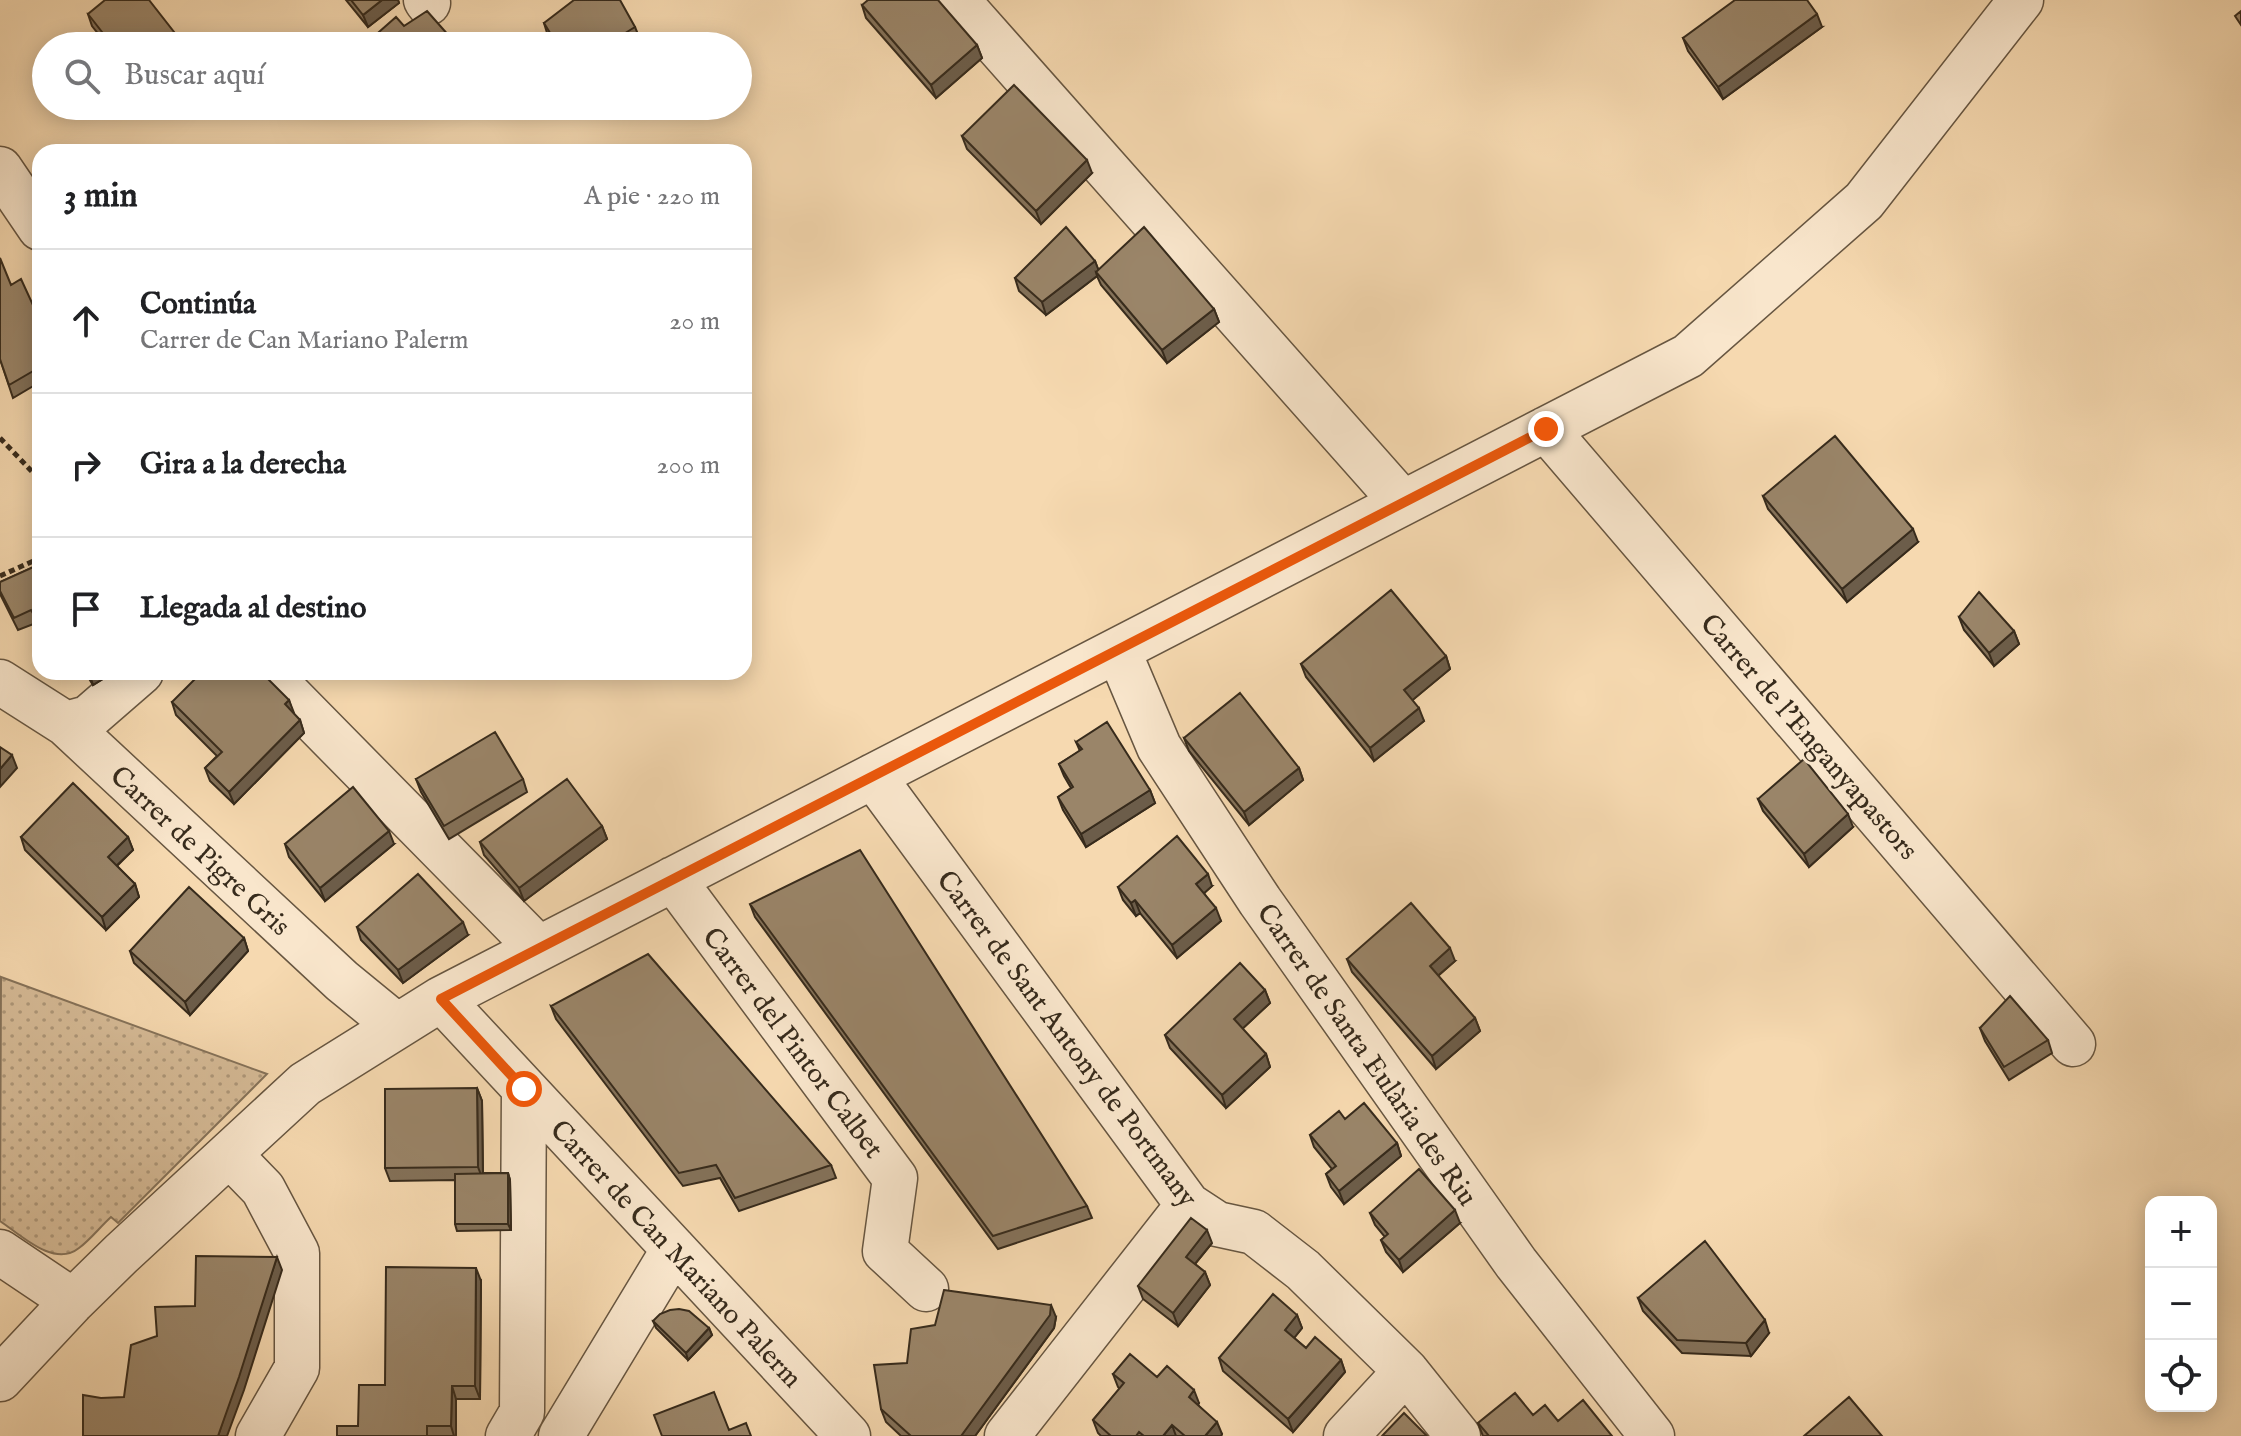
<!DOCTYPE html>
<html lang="es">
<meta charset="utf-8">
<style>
body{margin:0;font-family:"IM FELL English",serif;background:#f6f6f6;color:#202124}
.controls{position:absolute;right:24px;bottom:24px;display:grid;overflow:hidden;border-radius:16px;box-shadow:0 4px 20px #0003}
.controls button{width:72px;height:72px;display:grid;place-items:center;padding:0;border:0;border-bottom:2px solid #e0e0e0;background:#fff;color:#202124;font:40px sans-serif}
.stop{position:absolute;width:24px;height:24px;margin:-18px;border:6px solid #ea580c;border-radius:50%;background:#fff}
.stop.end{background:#ea580c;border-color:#fff;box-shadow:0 2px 8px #0008}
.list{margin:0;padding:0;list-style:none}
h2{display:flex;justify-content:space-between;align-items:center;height:104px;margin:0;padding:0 32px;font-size:34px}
h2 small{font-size:26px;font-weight:400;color:#757577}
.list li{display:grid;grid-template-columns:52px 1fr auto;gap:24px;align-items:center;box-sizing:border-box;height:144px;padding:0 32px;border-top:2px solid #e0e0e0}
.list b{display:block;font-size:30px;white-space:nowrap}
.list p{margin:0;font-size:26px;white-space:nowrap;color:#757577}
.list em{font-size:26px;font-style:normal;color:#757577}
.icon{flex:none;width:44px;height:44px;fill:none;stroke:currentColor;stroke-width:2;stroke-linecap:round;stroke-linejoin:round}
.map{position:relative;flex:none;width:2241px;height:1436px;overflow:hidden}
.search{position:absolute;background:#fff;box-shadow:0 4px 20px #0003;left:32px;top:32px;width:720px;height:88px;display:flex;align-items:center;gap:20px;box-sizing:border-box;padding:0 28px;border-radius:44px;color:#757577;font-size:30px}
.panel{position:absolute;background:#fff;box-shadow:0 4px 20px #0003;left:32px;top:144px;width:720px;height:536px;border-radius:24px}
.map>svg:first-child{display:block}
.green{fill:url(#green-dots);stroke:#86735a;stroke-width:2}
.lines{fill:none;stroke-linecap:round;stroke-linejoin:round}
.minor-casing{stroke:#675641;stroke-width:47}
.path{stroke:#372b1c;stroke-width:5;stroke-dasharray:6 4;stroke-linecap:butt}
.minor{stroke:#f9e6cc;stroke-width:44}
.wall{fill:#84725a;stroke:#372b1c;stroke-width:2}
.shaded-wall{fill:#6c5d4a;stroke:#372b1c;stroke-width:2}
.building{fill:#9a8569;stroke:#372b1c;stroke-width:2}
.route{stroke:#ea580c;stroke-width:10}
.labels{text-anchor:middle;stroke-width:6;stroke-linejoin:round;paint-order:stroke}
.street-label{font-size:28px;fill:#372b1c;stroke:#f9e6cc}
</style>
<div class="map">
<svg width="2241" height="1436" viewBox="0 0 2241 1436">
<defs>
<pattern id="green-dots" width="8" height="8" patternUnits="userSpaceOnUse" patternTransform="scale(2)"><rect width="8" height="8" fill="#d6bb97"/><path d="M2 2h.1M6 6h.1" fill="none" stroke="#ae987a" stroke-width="1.8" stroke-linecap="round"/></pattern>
</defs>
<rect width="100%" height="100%" fill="#f6d9b0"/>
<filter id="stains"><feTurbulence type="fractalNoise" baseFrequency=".0025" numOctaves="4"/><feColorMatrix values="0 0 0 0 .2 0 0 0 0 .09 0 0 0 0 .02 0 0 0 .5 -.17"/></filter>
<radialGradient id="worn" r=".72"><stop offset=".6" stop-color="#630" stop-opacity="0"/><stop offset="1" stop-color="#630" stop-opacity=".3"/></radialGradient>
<path class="green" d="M1,977L267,1074L118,1223L111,1217C100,1227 90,1240 79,1248C54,1268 21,1235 0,1221Z"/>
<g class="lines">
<defs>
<path id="minor" d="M426,0L428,3
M957,0L1403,503
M0,169L40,228
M1546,429L2073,1044
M1118,650L1159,747L1260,901L1516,1263L1652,1436
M0,682L66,724L342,981L397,1026
M278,684L538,948
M66,724L88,718L141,672
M873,776L1188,1205L1217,1224L1254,1232L1303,1270L1406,1371L1458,1436
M673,879L895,1178L885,1251L926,1289
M441,999L848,1436
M230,1155L263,1189L297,1253V1368L258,1436
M0,1252L73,1301
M0,1379L73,1301L121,1254L305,1084L441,999L1688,356L1864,201L2021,0
M508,1436L522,1412L524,1089
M561,1436L674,1249
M1007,1436L1188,1205
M1346,1436L1406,1371"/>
</defs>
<use href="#minor" class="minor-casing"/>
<path class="path" d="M0,438L40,480
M0,576L40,558"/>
<use href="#minor" class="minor"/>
</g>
<path class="wall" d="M346,0H398L399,3L368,27Z
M862,5L977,45L982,58L936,98L866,18Z
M88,14L185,46H108L92,26Z
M544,23L635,27L640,39L629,46H555L548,36Z
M1822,27L1723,99L1688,51L1683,38Z
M962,136L1092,173L1041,224L967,149Z
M1095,261L1098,269L1214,309L1219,322L1167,363L1101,285L1097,276L1046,315L1019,291L1015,278Z
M11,285L38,316L40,314V382L13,398L0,359Z
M1763,496L1918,542L1847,602L1768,509Z
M40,564V630L36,623L18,630L1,596L0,582Z
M1959,617L2014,631L2019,644L1994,666L1964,630Z
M1446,656L1450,669L1412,700L1424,721L1374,761L1306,677L1301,664Z
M85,672H114L93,685Z
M289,700L293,713L300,720L304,733L234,804L210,781L205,768L217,756L176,715L172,702Z
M1184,738L1299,768L1303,780L1249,825L1189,751Z
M1076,742L1150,790L1155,803L1086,847L1063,810L1058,797L1071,788L1064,776L1059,764L1080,751Z
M416,779H523L527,792L449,839L421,792Z
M1758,799L1853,827L1809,867L1763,811Z
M602,826L607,839L524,901L484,855L480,842Z
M21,837H128L133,850L117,866L135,884L139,897L106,930L25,850Z
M285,844H394L325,901L289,857Z
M1212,886L1204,893L1221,921L1177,958L1140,913L1136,916L1123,900L1118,887Z
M750,904L1087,1206L1092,1218L998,1249L755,917Z
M357,927L468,935L403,983L361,940Z
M244,938L248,951L190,1015L134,963L130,951Z
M1347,959L1455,961L1438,976L1475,1018L1480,1031L1436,1069L1352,972Z
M1265,990L1270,1003L1242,1029L1266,1054L1270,1067L1226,1108L1170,1048L1165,1035Z
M551,1006L831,1165L836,1178L739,1211L720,1178L683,1186L556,1019Z
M1980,1028L2048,1040L2052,1053L2009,1080L1985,1041Z
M477,1088L482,1101L483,1173H508L510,1180L511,1230L457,1231L455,1224V1180L390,1181L385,1168Z
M1345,1119L1397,1143L1401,1156L1344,1204L1331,1187L1326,1174L1332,1169L1314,1147L1310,1135Z
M1370,1213L1460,1223L1403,1272L1386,1252L1381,1240L1385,1237L1375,1225Z
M1212,1243L1195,1264L1205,1272L1210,1285L1178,1326L1143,1299L1138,1286Z
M481,1281L480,1399H456V1436H337L358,1426L385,1385Z
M1638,1298L1769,1333L1751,1356L1682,1353L1643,1311Z
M1297,1315L1302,1328L1294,1338L1306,1348L1341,1360L1345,1372L1293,1432L1223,1371L1219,1358Z
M1056,1317L1054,1328L975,1436H901L886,1422L881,1409L907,1363Z
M653,1321L709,1328L712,1335L688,1360L656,1328Z
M1113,1374L1157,1377L1199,1403L1198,1405L1222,1434L1221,1436H1101L1098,1433L1093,1420L1120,1389L1118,1387Z
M1533,1415L1558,1421L1612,1436H1483L1478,1423Z"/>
<path class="shaded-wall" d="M382,0H398L399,3L368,27L363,15Z
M1817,14L1822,27L1723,99L1718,87Z
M977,45L982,58L936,98L931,85Z
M179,106H192L182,114Z
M1087,160L1092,173L1041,224L1036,211Z
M1095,261L1100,274L1096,272L1097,276L1046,315L1042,302Z
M1214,309L1219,322L1167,363L1162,350Z
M1913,529L1918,542L1847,602L1842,589Z
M2014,631L2019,644L1994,666L1989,653Z
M1446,656L1450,669L1409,703L1404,690Z
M89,672H114L93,685Z
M289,700L294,713L289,717L285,704Z
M1419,708L1424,721L1374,761L1370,748Z
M300,720L304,733L234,804L229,792Z
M12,755L17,768L0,787V769Z
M1299,768L1303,780L1249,825L1244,812Z
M1150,790L1155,803L1086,847L1081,834Z
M1848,814L1853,827L1809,867L1804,854Z
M602,826L607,839L524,901L519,888Z
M389,831L394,844L325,901L320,888Z
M128,837L133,850L112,870L108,857Z
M1208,874L1212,886L1201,896L1196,884Z
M135,884L139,897L106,930L102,917Z
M1135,900L1140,913L1136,916L1131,903Z
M1216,908L1221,921L1177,958L1172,945Z
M463,922L468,935L403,983L398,970Z
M244,938L248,951L190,1015L185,1002Z
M1450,948L1455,961L1434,979L1430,966Z
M1265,990L1270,1003L1239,1032L1234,1019Z
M1475,1018L1480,1031L1436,1069L1432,1056Z
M1266,1054L1270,1067L1226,1108L1222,1095Z
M477,1088L482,1101L483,1180L478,1167Z
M1397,1143L1401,1156L1344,1204L1339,1191Z
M508,1173L510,1180L511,1230L508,1224Z
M1455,1210L1460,1223L1403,1272L1399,1260Z
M1207,1230L1212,1243L1190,1270L1186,1257Z
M277,1257L282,1270L244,1390L227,1436H218Z
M476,1268L481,1281L480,1399L475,1386Z
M1205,1272L1210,1285L1178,1326L1173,1313Z
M1051,1305L1056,1317L1054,1328L975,1436H961Z
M1297,1315L1302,1328L1290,1343L1285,1330Z
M1765,1320L1769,1333L1751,1356L1746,1343Z
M709,1328L712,1335L688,1360L686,1353Z
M1341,1360L1345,1372L1293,1432L1288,1419Z
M452,1386L456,1399V1436H454L451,1426Z
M1194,1390L1199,1403L1193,1410L1189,1397Z
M1217,1422L1222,1434L1221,1436H1205Z
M1172,1425L1176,1436H1163Z"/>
<path class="building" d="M105,0H149L185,46H113L88,14Z
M351,0H382L363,15Z
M574,0H620L635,27L604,46H558L544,23Z
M868,0H938L977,45L931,85L862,5Z
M1735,0H1807L1817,14L1718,87L1683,38Z
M427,11L458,46H378L371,39L396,17L404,26Z
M2241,11V25L2235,16Z
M1014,85L1087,160L1036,211L962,136Z
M1066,227L1095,261L1042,302L1015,278Z
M1144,227L1214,309L1162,350L1096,272Z
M0,258L11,285L21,279L38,316L40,314V367L9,385L0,359Z
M1835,436L1913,529L1842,589L1763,496Z
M40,564V625L31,610L14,618L0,591V582Z
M1391,590L1446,656L1404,690L1419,708L1370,748L1301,664Z
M1979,592L2014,631L1989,653L1959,617Z
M202,672H261L289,700L285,704L300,720L229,792L205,768L222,752L172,702Z
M1240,693L1299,768L1244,812L1184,738Z
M1107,722L1150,790L1081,834L1058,797L1073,787L1059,764L1082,749L1076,742Z
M495,732L523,779L444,826L416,779Z
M0,747L12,755L0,769Z
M1804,759L1848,814L1804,854L1758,799Z
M567,779L602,826L519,888L480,842Z
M73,783L128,837L108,857L135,884L102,917L21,837Z
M353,787L389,831L320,888L285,844Z
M1177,836L1208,874L1196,884L1216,908L1172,945L1135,900L1131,903L1118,887Z
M860,850L1087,1206L993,1236L750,904Z
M418,874L463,922L398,970L357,927Z
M189,887L244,938L185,1002L130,951Z
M1411,903L1450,948L1430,966L1475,1018L1432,1056L1347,959Z
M648,954L831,1165L735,1198L716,1165L679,1173L551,1006Z
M1240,963L1265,990L1234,1019L1266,1054L1222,1095L1165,1035Z
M2010,996L2048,1040L2004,1067L1980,1028Z
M477,1088L478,1167L385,1168V1089Z
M1364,1103L1397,1143L1339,1191L1326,1174L1336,1166L1310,1135L1339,1111L1345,1119Z
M1419,1169L1455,1210L1399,1260L1381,1240L1388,1234L1370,1213Z
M508,1173V1224H455V1174Z
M1191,1218L1207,1230L1186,1257L1205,1272L1173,1313L1138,1286Z
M1705,1241L1765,1320L1746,1343L1677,1340L1638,1298Z
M196,1256L277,1257L239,1377L218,1436H83V1395L101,1398L124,1397L131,1345L157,1336L155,1307L195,1306Z
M386,1267L476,1268L475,1386H452L451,1426H427V1436H337V1426H358L359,1385H385Z
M944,1290L1051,1305L1050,1315L961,1436H911L881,1409L874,1365L907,1363L911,1329L935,1325Z
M1273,1294L1297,1315L1285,1330L1306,1348L1315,1337L1341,1360L1288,1419L1219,1358Z
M679,1309L689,1311L709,1328L686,1353L653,1321L660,1314L670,1310Z
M1130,1354L1157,1377L1167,1366L1194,1390L1189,1397L1217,1422L1205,1436H1185L1172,1425L1163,1436H1144L1139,1432L1136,1436H1111L1093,1420L1124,1383L1113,1374Z
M714,1392L729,1430L746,1423L751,1436H662L654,1415Z
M1515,1393L1533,1415L1545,1405L1558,1421L1583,1400L1612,1436H1489L1478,1423Z
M1849,1397L1882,1436H1804Z
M1404,1413L1427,1436H1382Z"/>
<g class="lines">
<path class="route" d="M524,1089L441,999L1546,429"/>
</g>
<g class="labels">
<g class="street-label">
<text transform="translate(1810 736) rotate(49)" y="10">Carrer de l'Enganyapastors</text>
<text transform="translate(201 850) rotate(43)" y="10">Carrer de Pigre Gris</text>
<text transform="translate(1068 1038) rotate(53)" y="10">Carrer de Sant Antony de Portmany</text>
<text transform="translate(794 1042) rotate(53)" y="10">Carrer del Pintor Calbet</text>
<text transform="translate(1368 1054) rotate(55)" y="10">Carrer de Santa Eulària des Riu</text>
<text transform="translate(677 1253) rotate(47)" y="10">Carrer de Can Mariano Palerm</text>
</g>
</g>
<rect width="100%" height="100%" filter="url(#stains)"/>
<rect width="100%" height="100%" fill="url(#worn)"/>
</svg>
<div class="controls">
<button>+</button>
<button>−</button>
<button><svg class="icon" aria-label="locate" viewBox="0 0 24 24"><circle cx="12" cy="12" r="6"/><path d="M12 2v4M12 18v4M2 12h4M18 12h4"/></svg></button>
</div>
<div class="stop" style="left:524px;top:1089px"></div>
<div class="stop end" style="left:1546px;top:429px"></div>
<div class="search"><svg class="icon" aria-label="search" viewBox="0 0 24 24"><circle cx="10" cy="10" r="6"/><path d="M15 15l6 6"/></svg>Buscar aquí</div>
<section class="panel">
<h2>3 min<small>A pie · 220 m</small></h2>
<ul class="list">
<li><svg class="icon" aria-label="ahead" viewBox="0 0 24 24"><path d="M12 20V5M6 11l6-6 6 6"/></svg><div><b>Continúa</b><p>Carrer de Can Mariano Palerm</p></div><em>20 m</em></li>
<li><svg class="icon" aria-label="right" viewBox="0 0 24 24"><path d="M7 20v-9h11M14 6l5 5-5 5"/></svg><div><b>Gira a la derecha</b></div><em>200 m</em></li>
<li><svg class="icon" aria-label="arrive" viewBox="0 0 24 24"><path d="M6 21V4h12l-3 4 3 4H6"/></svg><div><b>Llegada al destino</b></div></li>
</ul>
</section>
</div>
